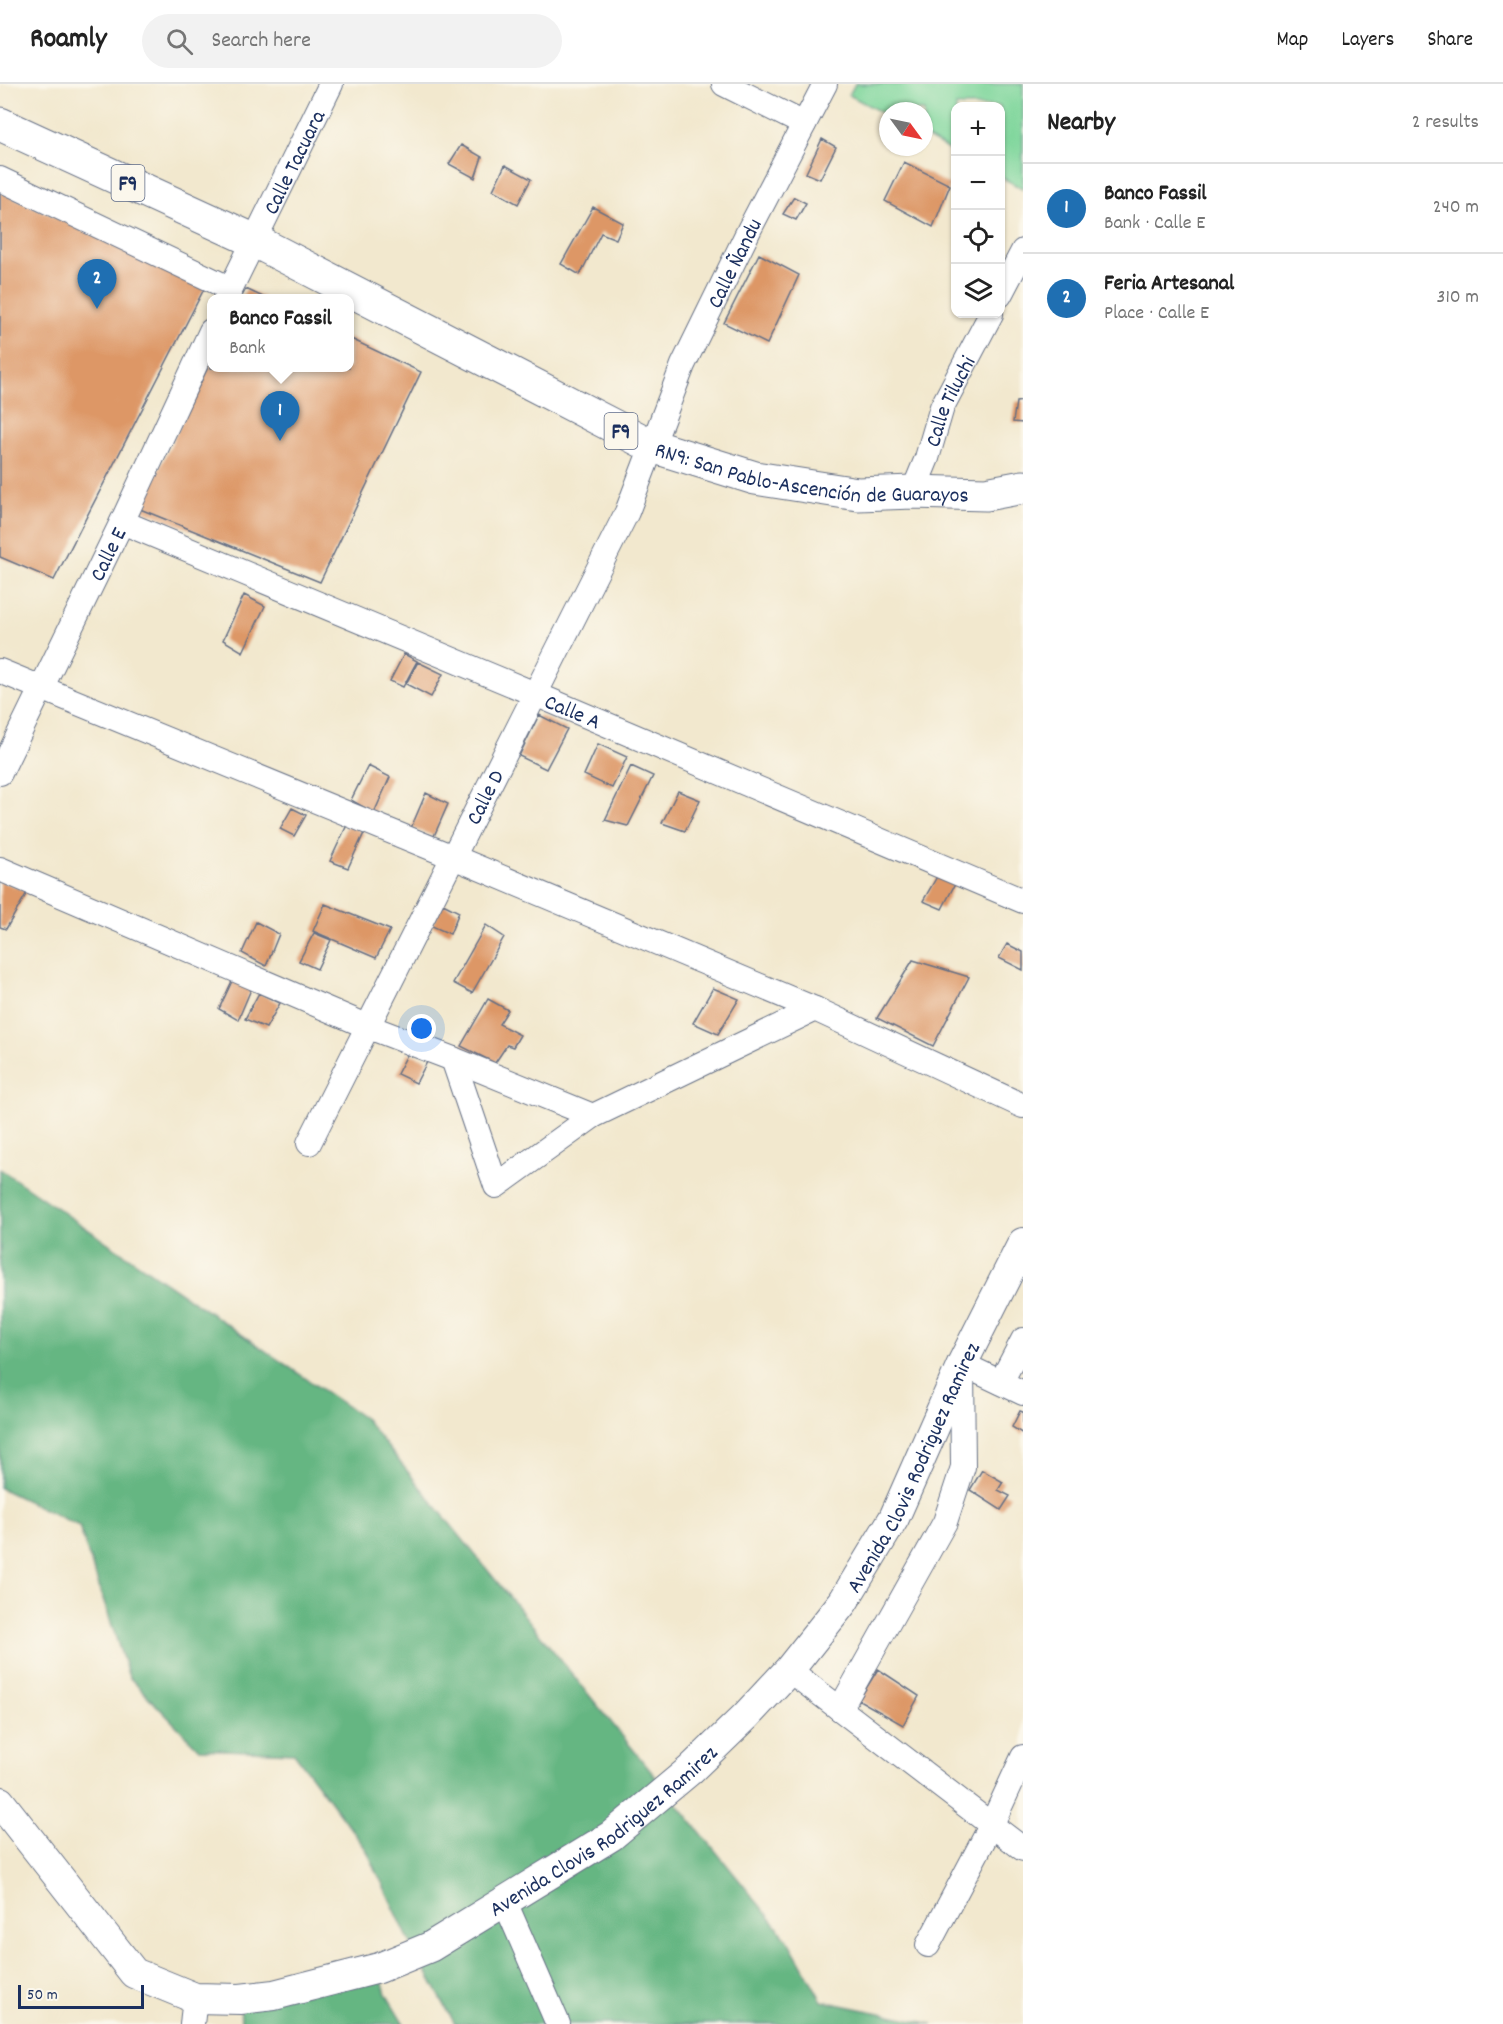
<!DOCTYPE html>
<meta charset="utf-8">
<style>
body{margin:0;font-family:Dekko,sans-serif;background:#f2f2f2;color:#222}
.controls{position:absolute;right:18px;top:18px;display:grid;overflow:hidden;border-radius:12px;box-shadow:0 2px 4px #0004}
.controls button{width:54px;height:54px;display:grid;place-items:center;padding:0;border:0;border-bottom:2px solid #e0e0e0;background:#fff;color:#222;font:30px sans-serif}
.compass{position:absolute;left:879px;top:18px;width:54px;height:54px;border-radius:50%;background:#fff;box-shadow:0 2px 4px #0004;rotate:123deg}
.scale{position:absolute;left:18px;bottom:15px;width:126px;box-sizing:border-box;padding-left:6px;border:3px solid #1b2f5e;border-top:0;font-size:16px;line-height:21px;white-space:nowrap;color:#1b2f5e;-webkit-text-stroke:4px #fbf7ec;paint-order:stroke}
.you{position:absolute;left:422px;top:945px;width:21px;height:21px;margin:-15px;border:4px solid #fff;border-radius:50%;background:#1a73e8;box-shadow:0 0 0 9px #1a73e833}
.badge{display:grid;place-items:center;width:39px;height:39px;border-radius:50%;background:#1f6fb2;color:#fff;font-size:20px;font-weight:700}
.pin{position:absolute;translate:-50% -50px;filter:drop-shadow(0 2px 3px #0008)}
.pin::after{content:'';position:absolute;top:32px;width:21px;height:18px;background:inherit;clip-path:polygon(0 0,100% 0,50% 100%)}
.popup{position:absolute;left:207px;top:210px;width:147px;height:78px;box-sizing:border-box;display:grid;place-content:center;border-radius:12px;background:#fff;filter:drop-shadow(0 2px 4px #0005);font-size:20px;white-space:nowrap;color:#767676}
.popup b{font-size:22px;color:#222}
.popup::after{content:'';position:absolute;left:50%;top:100%;margin-left:-12px;border:12px solid transparent;border-top-color:#fff}
.list{margin:0;padding:0;list-style:none}
h2{display:flex;justify-content:space-between;align-items:center;height:78px;margin:0;padding:0 24px;font-size:26px}
h2 small{font-size:20px;font-weight:400;color:#767676}
.list li{display:grid;grid-template-columns:39px 1fr auto;gap:18px;align-items:center;box-sizing:border-box;height:90px;padding:0 24px;border-top:2px solid #e0e0e0}
.list b{display:block;font-size:22px;white-space:nowrap}
.list p{margin:0;font-size:20px;white-space:nowrap;color:#767676}
.list em{font-size:20px;font-style:normal;color:#767676}
.icon{flex:none;width:33px;height:33px;fill:none;stroke:currentColor;stroke-width:2;stroke-linecap:round;stroke-linejoin:round}
.map{position:relative;flex:none;width:1023px;height:1940px;overflow:hidden}
header{display:flex;align-items:center;gap:36px;box-sizing:border-box;height:84px;padding:0 30px;background:#fff;border-bottom:2px solid #e0e0e0}
header strong{font-size:28px}
nav{display:flex;gap:33px;margin-inline-start:auto;font-size:21px}
.search{width:420px;height:54px;background:#f2f2f2;display:flex;align-items:center;gap:15px;box-sizing:border-box;padding:0 21px;border-radius:33px;color:#767676;font-size:22px}
main{display:flex}
aside{flex:1;background:#fff}
.map>svg:first-child{display:block}
.green{fill:#7cd59a;stroke:#4c827c;stroke-width:1.5}
.forest{fill:#65b682;stroke:#407270;stroke-width:1.5}
.building{fill:#dd9766}
.lines{fill:none;stroke-linecap:round;stroke-linejoin:round}
.minor-casing{stroke:#667085;stroke-width:26}
.major-casing{stroke:#667085;stroke-width:32}
.highway-casing{stroke:#667085;stroke-width:35}
.minor{stroke:#fff;stroke-width:24}
.major{stroke:#fff;stroke-width:30}
.highway{stroke:#fff;stroke-width:33}
.labels{text-anchor:middle;stroke-width:5;stroke-linejoin:round;paint-order:stroke}
.shield{fill:#fbf7ec;stroke:#5e6b89;stroke-width:1.5}
.shield-label{font-size:21px;font-weight:bold;fill:#1b2f5e}
.street-label{font-size:22px;fill:#1b2f5e;stroke:#fbf7ec}
</style>
<header>
<strong>Roamly</strong>
<div class="search"><svg class="icon" aria-label="search" viewBox="0 0 24 24"><circle cx="10" cy="10" r="6"/><path d="M15 15l6 6"/></svg>Search here</div>
<nav><a>Map</a><a>Layers</a><a>Share</a></nav>
</header>
<main>
<div class="map">
<svg width="1023" height="1940" viewBox="0 0 1023 1940">
<rect width="100%" height="100%" fill="#fbf7ec"/>
<filter id="ink" filterUnits="userSpaceOnUse"><feTurbulence type="fractalNoise" baseFrequency=".0167" numOctaves="2"/><feDisplacementMap in="SourceGraphic" scale="12" xChannelSelector="R" yChannelSelector="G"/><feConvolveMatrix kernelMatrix="1 2 1 2 8 2 1 2 1" color-interpolation-filters="sRGB"/></filter>
<filter id="wash" filterUnits="userSpaceOnUse"><feTurbulence type="fractalNoise" baseFrequency=".008" numOctaves="4" result="noise"/><feDisplacementMap in="SourceGraphic" scale="24" xChannelSelector="R" yChannelSelector="G"/><feGaussianBlur stdDeviation="1.35" result="paint"/><feColorMatrix in="noise" values="0 0 0 0 0 0 0 0 0 0 0 0 0 0 0 0 0 1.4 0 .05"/><feComposite in="paint" operator="in"/></filter>
<g filter="url(#wash)">
<rect width="100%" height="100%" fill="#f2e8ce"/>
<path class="green" d="M855,0H1023V105L1001,93L1000,22H956L955,69L924,52V27H888V32L849,11Z"/>
<path class="forest" d="M0,1085L365,1335L787,1855L822,1917L933,1940H455L409,1856L366,1765L294,1669L199,1665L129,1593L79,1442L0,1404Z
M379,1884L386,1910L404,1940H241L240,1915Z"/>
<g id="blocks">
<path class="building" d="M822,55L836,63L820,95L806,89Z
M461,61L482,73L475,94L449,80Z
M904,78L950,101L933,143L885,117Z
M505,81L531,95L518,120L493,106Z
M0,107L205,203L54,496L0,473Z
M794,113L806,119L796,136L783,130Z
M593,123L623,139L616,155L601,149L580,191L561,180Z
M759,170L799,191L767,260L724,239Z
M246,205L265,214H241Z
M349,254L421,288L320,498L140,425L211,277V284H349Z
M1023,317V339L1013,338L1016,318Z
M244,511L265,522L243,568L223,556Z
M404,570L417,577L403,603L390,597Z
M418,578L443,590L431,613L406,600Z
M539,631L567,645L546,685L519,672Z
M598,660L627,673L612,704L584,691Z
M368,682L390,693L374,729L351,716Z
M631,682L653,692L628,742L605,736Z
M678,707L700,716L685,747L662,739Z
M426,709L448,720L434,752L411,744Z
M292,724L306,731L294,752L280,745Z
M347,741L364,749L348,784L330,777Z
M938,791L955,800L942,825L923,817Z
M0,797L28,807L6,845L0,843Z
M325,820L390,846L376,874L313,847Z
M443,820L459,828L450,850L432,842Z
M256,838L279,850L266,882L242,869Z
M486,841L504,853L472,909L453,899Z
M314,849L331,856L317,885L299,877Z
M1007,860L1023,868V886L999,874Z
M913,876L969,893L933,962L877,934Z
M233,895L252,903L238,936L219,925Z
M713,904L739,915L718,950L693,939Z
M259,909L280,919L266,944L245,935Z
M488,915L508,926L499,940L520,951L513,963L507,961L495,979L461,962Z
M408,969L428,976L416,999L397,990Z
M1020,1327L1023,1328V1350L1012,1343Z
M982,1386L1003,1398L998,1406L1010,1412L1001,1426L970,1406Z
M878,1585L919,1612L903,1641L859,1616Z"/>
</g>
</g>
<g filter="url(#ink)">
<use href="#blocks" fill-opacity="0" stroke="#667085" stroke-width="1.5"/>
<g class="lines">
<defs>
<g id="minor">
<path d="M724,0L804,40"/>
<path d="M0,95L231,205"/>
<path d="M1000,211L1023,167"/>
<path id="s1" d="M226,214L331,0"/>
<path id="s2" d="M913,408L927,374L942,323L991,230"/>
<path id="s3" d="M122,438L535,610L1023,817"/>
<path d="M0,587L453,773L815,925L1023,1022"/>
<path id="s4" d="M0,689L122,438L211,247"/>
<path d="M0,785L369,943L453,975L593,1032"/>
<path d="M453,975L496,1102L593,1032L815,925"/>
<path id="s5" d="M309,1059L627,428L683,281L750,144L825,0"/>
<path d="M1001,1298L1023,1256"/>
<path d="M789,1586L1023,1765"/>
<path d="M840,1625L945,1438L963,1383L962,1280L1023,1309"/>
<path d="M505,1818L558,1940"/>
<path d="M928,1861L991,1742L1023,1673"/>
<path d="M192,1940L195,1914"/>
</g>
<g id="major">
<path id="s6" d="M0,1718L134,1889L195,1914L240,1915L274,1911L379,1884L430,1863L611,1752L690,1686L746,1632L789,1586L843,1518L894,1434L962,1280L1023,1159"/>
</g>
<g id="highway">
<path id="s7" d="M0,40L255,157L652,362L755,394L858,410L913,408L986,410L1023,403"/>
</g>
</defs>
<use href="#minor" class="minor-casing"/>
<use href="#major" class="major-casing"/>
<use href="#highway" class="highway-casing"/>
<use href="#minor" class="minor"/>
<use href="#major" class="major"/>
<use href="#highway" class="highway"/>
</g>
</g>
<g class="labels">
<g class="shield">
<rect x="111.5" y="81" width="33" height="36" rx="4.5"/>
<rect x="604.5" y="329" width="33" height="36" rx="4.5"/>
</g>
<g class="shield-label">
<text x="128" y="106">F9</text>
<text x="621" y="354">F9</text>
</g>
<g class="street-label">
<text dy="8" stroke="none"><textPath href="#s1" startOffset="152">Calle Tacuara</textPath></text>
<text dy="8" stroke="none"><textPath href="#s5" startOffset="978">Calle Ñandu</textPath></text>
<text dy="8" stroke="none"><textPath href="#s2" startOffset="98">Calle Tiluchi</textPath></text>
<text dy="8" stroke="none"><textPath href="#s7" startOffset="891">RN9: San Pablo-Ascención de Guarayos</textPath></text>
<text dy="8" stroke="none"><textPath href="#s4" startOffset="244">Calle E</textPath></text>
<text dy="8" stroke="none"><textPath href="#s3" startOffset="489">Calle A</textPath></text>
<text dy="8" stroke="none"><textPath href="#s5" startOffset="388">Calle D</textPath></text>
<text dy="8" stroke="none"><textPath href="#s6" startOffset="1221">Avenida Clovis Rodriguez Ramirez</textPath></text>
<text dy="8" stroke="none"><textPath href="#s6" startOffset="735">Avenida Clovis Rodriguez Ramirez</textPath></text>
</g>
</g>
</svg>
<div class="controls">
<button>+</button>
<button>−</button>
<button><svg class="icon" aria-label="locate" viewBox="0 0 24 24"><circle cx="12" cy="12" r="6"/><path d="M12 2v4M12 18v4M2 12h4M18 12h4"/></svg></button>
<button><svg class="icon" aria-label="layers" viewBox="0 0 24 24"><path d="M12 4l9 5-9 5-9-5zM3 14l9 5 9-5"/></svg></button>
</div>
<svg class="compass" viewBox="-18 -18 36 36"><path d="M0-13l5 13h-10z" fill="#e53935"/><path d="M0 13l5-13h-10z" fill="#767676"/></svg>
<div class="scale">50 m</div>
<div class="you"></div>
<div class="pin badge" style="left:280px;top:357px">1</div>
<div class="popup"><b>Banco Fassil</b>Bank</div>
<div class="pin badge" style="left:97px;top:225px">2</div>
</div>
<aside>
<h2>Nearby<small>2 results</small></h2>
<ul class="list">
<li><span class="badge">1</span><div><b>Banco Fassil</b><p>Bank · Calle E</p></div><em>240 m</em></li>
<li><span class="badge">2</span><div><b>Feria Artesanal</b><p>Place · Calle E</p></div><em>310 m</em></li>
</ul>
</aside>
</main>
